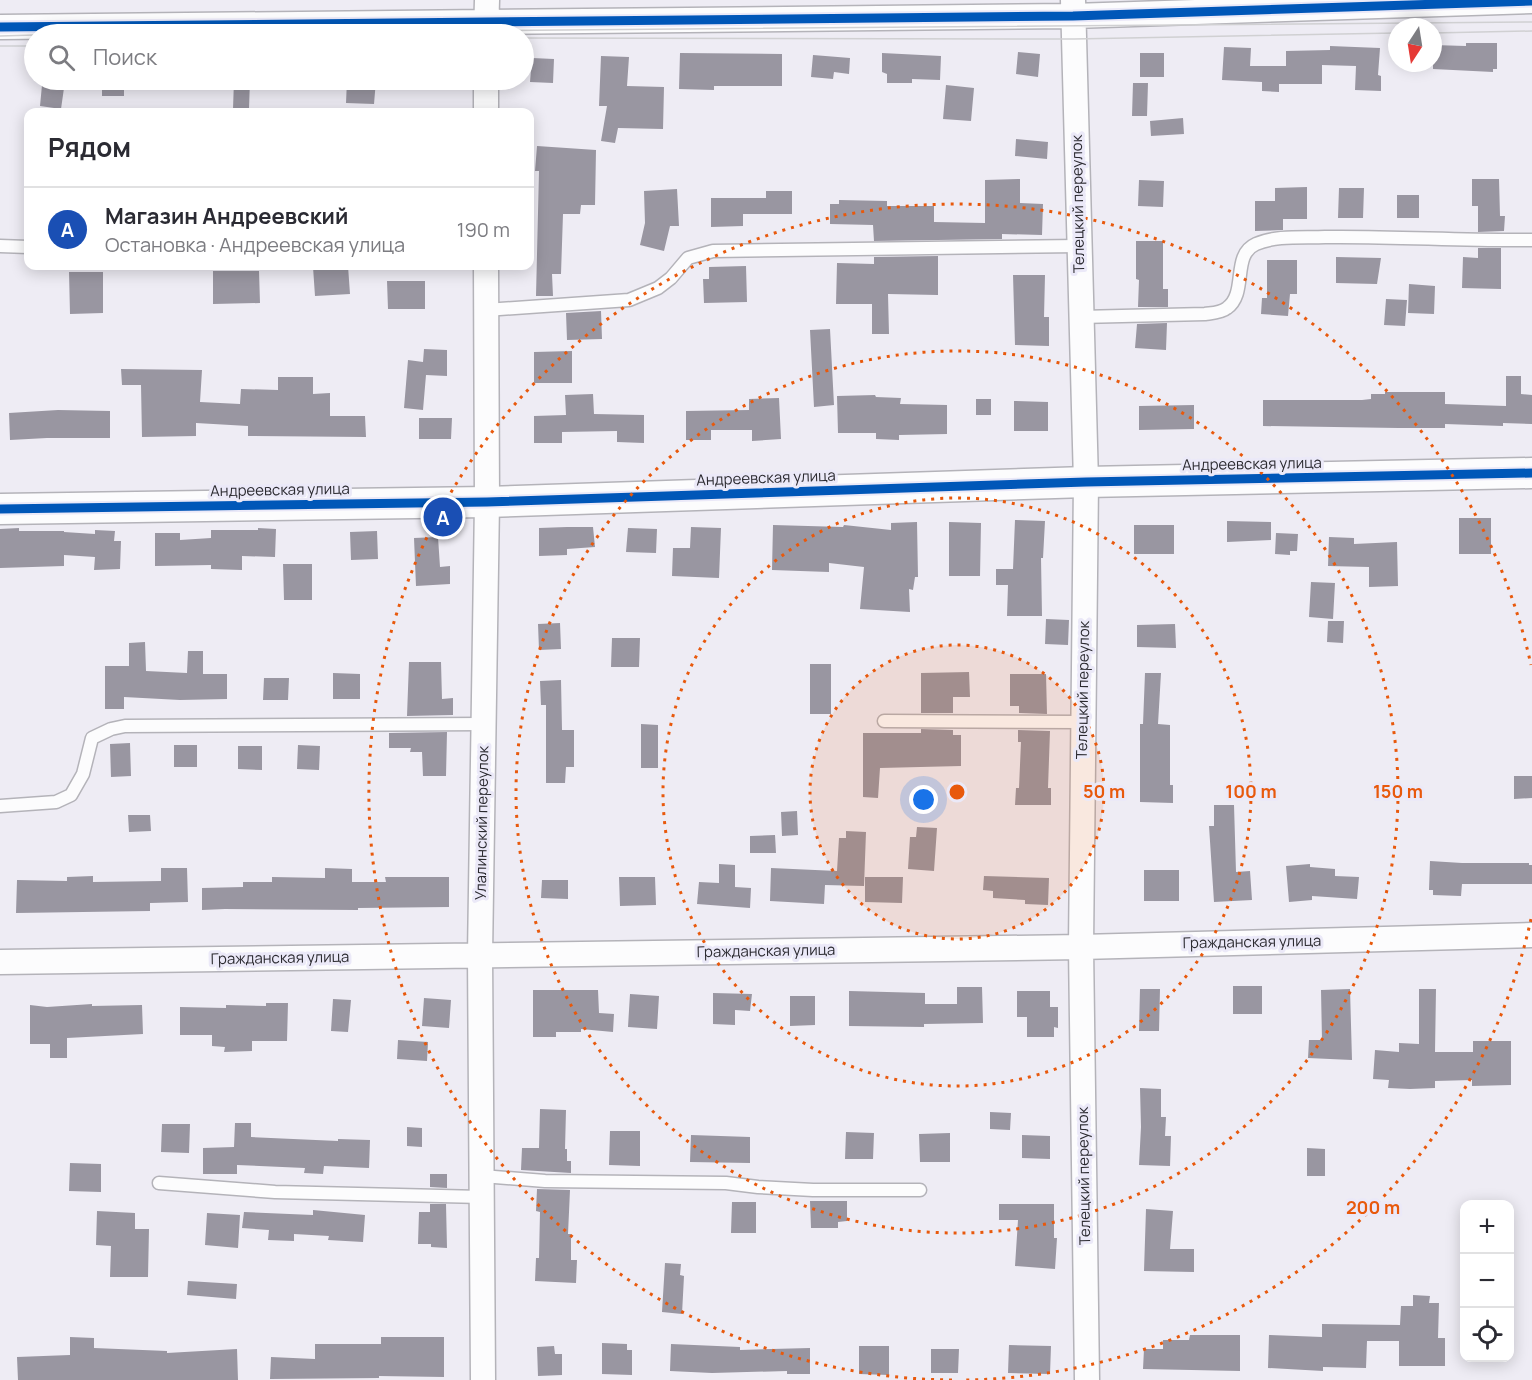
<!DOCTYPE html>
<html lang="ru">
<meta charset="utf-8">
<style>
body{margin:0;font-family:Manrope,sans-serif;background:#f2f2f3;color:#2b2b33}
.controls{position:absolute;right:18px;bottom:18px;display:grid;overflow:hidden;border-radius:12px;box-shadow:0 3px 15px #0003}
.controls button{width:54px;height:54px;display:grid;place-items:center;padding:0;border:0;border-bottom:2px solid #e1e1e2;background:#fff;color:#2b2b33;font:30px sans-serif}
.compass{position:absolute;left:1388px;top:18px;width:54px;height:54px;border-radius:50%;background:#fff;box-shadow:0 3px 15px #0003;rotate:192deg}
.you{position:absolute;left:924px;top:800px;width:21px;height:21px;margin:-15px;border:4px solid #fff;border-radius:50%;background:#1a73e8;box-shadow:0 0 0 9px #1a73e833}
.badge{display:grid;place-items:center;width:39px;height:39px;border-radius:50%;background:#d93025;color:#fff;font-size:20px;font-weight:700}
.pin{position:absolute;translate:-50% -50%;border:3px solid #fff;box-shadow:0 2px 6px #0006}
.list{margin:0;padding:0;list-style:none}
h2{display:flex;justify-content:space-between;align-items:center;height:78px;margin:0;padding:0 24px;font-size:26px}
h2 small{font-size:20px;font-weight:400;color:#7c7c81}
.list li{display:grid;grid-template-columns:39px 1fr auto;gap:18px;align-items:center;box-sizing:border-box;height:84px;padding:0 24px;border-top:2px solid #e1e1e2}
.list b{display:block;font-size:22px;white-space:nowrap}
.list p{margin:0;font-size:20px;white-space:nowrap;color:#7c7c81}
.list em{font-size:20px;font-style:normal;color:#7c7c81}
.icon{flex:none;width:33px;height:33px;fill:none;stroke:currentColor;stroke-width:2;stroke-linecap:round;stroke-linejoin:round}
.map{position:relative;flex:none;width:1532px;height:1380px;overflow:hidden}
.search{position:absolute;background:#fff;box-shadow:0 3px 15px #0003;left:24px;top:24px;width:510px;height:66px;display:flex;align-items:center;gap:15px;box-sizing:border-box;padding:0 21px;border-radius:33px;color:#7c7c81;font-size:22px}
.panel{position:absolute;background:#fff;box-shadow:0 3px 15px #0003;left:24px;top:108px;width:510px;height:162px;border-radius:12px}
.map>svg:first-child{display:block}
.building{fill:#9996a1}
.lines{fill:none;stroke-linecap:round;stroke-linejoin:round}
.service-casing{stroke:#b4b3b9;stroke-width:15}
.minor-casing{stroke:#b4b3b9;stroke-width:27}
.tertiary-casing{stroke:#b4b3b9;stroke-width:33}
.service{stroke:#fcfcfd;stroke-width:12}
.minor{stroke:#fcfcfd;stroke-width:24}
.tertiary{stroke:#fcfcfd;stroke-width:30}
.tram{stroke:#d0d0d2;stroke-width:1.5}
.cycleway-casing{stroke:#ebe9f8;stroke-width:13}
.cycleway{stroke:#0057b8;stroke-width:9}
.ring{fill:none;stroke:#e8590c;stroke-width:3;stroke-dasharray:3 6}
.labels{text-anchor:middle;stroke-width:6;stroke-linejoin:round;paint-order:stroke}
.street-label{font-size:15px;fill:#2b2a30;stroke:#ebe9f8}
.centre{fill:#e8590c;stroke:#ebe9f8;stroke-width:3}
.ring-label{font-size:18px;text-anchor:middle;font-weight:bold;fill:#e8590c;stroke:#ebe9f8;stroke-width:6;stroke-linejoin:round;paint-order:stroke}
</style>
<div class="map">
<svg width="1532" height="1380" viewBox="0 0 1532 1380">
<rect width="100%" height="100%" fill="#eeecf4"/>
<path class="building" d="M1466,43H1497V69H1493V72L1433,69V45L1466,46Z
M1330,46L1380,48L1378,75L1381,76V91L1355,90L1356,66L1322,65V84H1279V92L1262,91V82L1222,80L1224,47L1251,48L1250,66H1286V51L1330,50Z
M1018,52L1040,54L1038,77L1016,74Z
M680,53L782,54V86H714V90L679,89Z
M882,53L941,56L940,80L912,79V83H887V74L882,72Z
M1140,53H1164V77H1140Z
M813,55L850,58L849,74L834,72L833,79L811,77Z
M601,56L629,57L627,86L664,87L663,129L618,128L615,143L601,141L607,106H599Z
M532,58L554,59L553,83L530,82Z
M102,80H124V96H102Z
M234,80H250L249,109H233Z
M347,80H376L374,104L346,103Z
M1133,83H1148L1147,116H1132Z
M42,85L64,88L61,109L40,106Z
M946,85L974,88L971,121L943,119Z
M1183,118L1184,134L1151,136L1150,121Z
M1016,139L1048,142L1047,159L1015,156Z
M537,146L596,150L595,205H581L580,214H563L561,274H552L553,296H536L539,171H535Z
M1020,179V203L1043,204L1042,235L1002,234V239L874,241L873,225L830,224V204H839V200L887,201V206H934V222L985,223V180Z
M1472,179H1499L1500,216H1505L1504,231L1478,232V206H1472Z
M1139,180L1164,181L1163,207L1138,206Z
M1307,187V219H1283V230L1255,231V201H1275V188Z
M1339,188H1364L1363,218H1338Z
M677,189L679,226H670L664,251L640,245L645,223L644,191Z
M766,191H792V214H743V226L711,227V198H766Z
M1397,195H1419V218H1397Z
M1136,241H1163V289H1168V307H1138L1139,280L1136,279Z
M1478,248H1501V289L1462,288L1463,257L1478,258Z
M938,256V295L888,294L889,334H872V304H836L837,263L874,264V257Z
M1336,257L1381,258L1377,284L1336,283Z
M1267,260H1297V294H1290L1288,316L1261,314L1262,298H1267Z
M327,266H348L350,294L315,296L313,267Z
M746,266L747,302L704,303L703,279H709V267Z
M213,271H259L260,303L213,304Z
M69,272H103V313L70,314Z
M1013,275H1045L1044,317H1049V346L1015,345Z
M387,281H425V309H388Z
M1409,284L1435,286L1434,314L1408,313Z
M1386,299L1407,300L1405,326L1384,325Z
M601,311L602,339L567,340L566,313Z
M1167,323L1166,350L1135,348L1137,324Z
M830,329L834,405L814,407L810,330Z
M424,349L447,350V376L426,375L423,410L404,408L408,360L423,362Z
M572,351V383H534V352Z
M121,369L202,370L200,402L240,404L241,389L278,390V377H313V394L330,393V416H365L366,437L248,436V426L196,423V436L142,437L141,385H122Z
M1506,376H1521V394L1532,395V424L1503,423V426L1445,424V428H1398L1263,426V400H1362L1371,399V394H1385V392H1445V404L1506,406Z
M593,394L594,414L644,415V443L617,442V431L562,432V443H534V416L566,415L565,395Z
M875,395L876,397L901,398L900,404L947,405V434L899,435V440L876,439V433H838L837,396Z
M779,398L781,439L752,441V430H711V440H686V411L749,410V399Z
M976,399H991V415H976Z
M1014,401L1048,402V431H1014Z
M1194,405V429L1139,430V406Z
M58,410L110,411V438H47L10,440L9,413Z
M419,418H452L451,439H419Z
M1459,518H1491V554H1459Z
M1015,520L1045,521L1043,558H1041L1042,616H1007L1008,585H996V569H1013Z
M1227,521L1271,522V540L1227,542Z
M917,522L918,577H915L913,590L909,589L910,612L860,609L864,567L829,563V572L772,570L773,525L843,527L844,525L891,530V523Z
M949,522L981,523L980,576H949Z
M1134,525H1174V554H1134Z
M567,527H593L595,547L567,549V555L539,556V528Z
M691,527L721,528L719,578L672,576L673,548H690Z
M19,528V531H64V532L95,534V530L115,531L114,541H121L120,569L94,570L95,557L64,555V566L0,568V529Z
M258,528L276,529L275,557L242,556V570L211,569V565L155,566V533H180V540L211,538V530H258Z
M628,528L657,529L656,553L626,552Z
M377,531L378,559L351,560L350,532Z
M1276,533L1298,534L1297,551H1290V555L1275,554Z
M438,537L440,567L450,566V584L416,586L414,538Z
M1329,537L1354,538V544L1397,542L1398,586L1369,587V567L1328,566Z
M283,564H312V600H284Z
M1311,582L1335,583L1333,619L1309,617Z
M1046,619L1069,620L1068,645L1045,644Z
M1328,621H1344L1343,643L1327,642Z
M560,623L561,649L539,650L538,624Z
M1175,624L1176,648L1137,647V625Z
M612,638H640L639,667H611Z
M145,642L146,671L187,673L188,651H203V674H227V699L180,700L124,697V709H105V666H129V643Z
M409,662H441L442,699L453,698V715L407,716Z
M810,664H831V714H810Z
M969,672L970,697H953V713H921V673Z
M333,673L360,674V699H333Z
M1145,673H1161L1158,724L1170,725V785H1173V803L1140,802V724H1143Z
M1010,674H1046L1047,714L1019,713V706H1010Z
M264,678H289L288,700H263Z
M561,680L562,730H574V767H566L565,783H546V705H541L540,681Z
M641,724L658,725V768H641Z
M921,729L953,730V735H961V766L880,768L878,798L863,797V733H921Z
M1018,730L1050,731L1048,788H1051V805H1015L1016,788H1019L1021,742H1018Z
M447,732L446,776H423L422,752H410L411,748H389V733Z
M130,743L131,776L111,777L110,744Z
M174,745H197V767H174Z
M298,745L320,746L319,770L297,769Z
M238,746H262V770L238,769Z
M1514,776H1532V798L1514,799Z
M1214,805H1234L1236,872L1250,871L1252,900L1214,902L1209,826H1214Z
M797,811L798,835L782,836L781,812Z
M128,815H150L151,831L129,832Z
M917,827L937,828L934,871L908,869L910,837H916Z
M846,831L866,832L864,886L825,885L824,904L770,901L771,868L837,871L839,838H846Z
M775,835L776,853H750V836Z
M1430,861L1462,863H1529V865H1532V884H1462L1461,896L1433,895V890H1429Z
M719,864L735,865V887L751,888L750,908L697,904L699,882L719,883Z
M1310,864V867L1335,869V876L1359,877L1357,899L1312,896V900L1289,902L1286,866Z
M161,868H187L188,902L150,903V911L16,913L17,880L67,881V877L93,876V882L161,881Z
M325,868L352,869V882H386L385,877H449V907L358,908V910L225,909L202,910V888L243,887V882H272V877L325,878Z
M1144,870H1179V901H1144Z
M984,876L1049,878L1048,905L1025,904V900L993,898V891L983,890Z
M619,877H655L656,905L620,906Z
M865,877H903L902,903L865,902Z
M542,880H568V899L541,898Z
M1233,986H1262V1014H1233Z
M957,987H982L983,1023L924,1024V1027L849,1026V991L925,993V1004H957Z
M1140,989H1160L1159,1031H1139Z
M1350,989L1352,1060L1308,1058L1309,1040H1322L1321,990Z
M1419,989H1436L1435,1052H1473V1041H1511V1085L1472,1086V1080L1435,1081V1088L1410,1089L1388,1088L1389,1080L1373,1079L1375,1050L1399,1052V1043L1419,1044Z
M533,990H598L599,1013L614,1014L613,1032L581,1029V1032H556V1037H533Z
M1017,991H1050V1007H1058V1028L1054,1027V1037H1027V1017H1017Z
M713,993L752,994L750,1011L735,1010V1025L713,1024Z
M630,994L659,996L657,1029L628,1027Z
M790,996H815V1025L790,1026Z
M424,998L451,1000L449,1028L422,1026Z
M333,999L351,1000L348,1032L331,1031Z
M266,1003H288L287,1041H252V1051L224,1052L225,1047L212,1046V1035H180V1007L226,1008V1005L266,1006Z
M92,1004V1006L142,1005L143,1034L67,1038V1058H50V1044H30V1005L47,1007Z
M398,1040L428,1042L427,1061L397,1059Z
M1140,1088L1161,1089V1117H1166L1165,1136H1171L1170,1166L1139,1165L1141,1127Z
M540,1109L566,1110L565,1149H567V1161H571V1173L521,1170L522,1148H539Z
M990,1112L1011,1113L1010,1130L990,1129Z
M235,1123H251V1137L338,1141V1139L370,1140L369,1168L324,1166L323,1174L304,1173L305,1168L237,1165V1174H203V1148L234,1147Z
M162,1124H190L189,1153L161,1152Z
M407,1127L422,1128V1147L407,1146Z
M610,1131H640V1166L609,1165Z
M846,1132L874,1133L873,1159H845Z
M950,1133V1162H920L919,1134Z
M691,1135L750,1137V1163L690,1162Z
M1022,1135L1050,1136V1159L1022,1158Z
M1307,1148L1325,1149V1176H1307Z
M70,1163L101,1164V1192L69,1191Z
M430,1174H447V1188L430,1187Z
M537,1189L570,1190L568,1234H571V1260H577L576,1283L535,1281L536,1258H539L540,1212L536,1211Z
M810,1201H847V1221L838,1222V1228H811Z
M732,1202H756V1233H731Z
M430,1204H446L447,1248L431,1247V1244H418L419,1212H430Z
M999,1204H1054V1238H1057L1055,1269L1015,1266L1018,1220H999Z
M1146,1209L1173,1211L1170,1249H1194V1272L1144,1271Z
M313,1210L365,1215L363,1242L328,1240L329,1236L294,1234V1241L268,1240L269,1230L242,1228L244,1212L313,1215Z
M97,1211L135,1213V1229H149L148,1277H110L111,1246L96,1245Z
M207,1213L240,1215L238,1248L205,1245Z
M665,1263L681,1264L680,1275L684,1276L682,1314L662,1312Z
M188,1281L237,1284L236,1299L187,1295Z
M1413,1295L1430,1296L1429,1303H1439L1438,1338H1445V1366H1399V1341H1367L1366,1368L1323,1367V1371L1268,1368L1269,1335L1322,1337V1324L1400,1325L1401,1306H1413Z
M1190,1335H1240V1371L1143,1369L1144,1349H1163V1340H1189Z
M70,1337L94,1338V1348L167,1351V1353L237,1349L238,1380H18L17,1357L70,1355Z
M381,1337H444V1377L379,1376V1378L270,1379L271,1357L315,1359V1344H381Z
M602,1343L627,1344V1350H632V1375L602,1374Z
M671,1344L740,1347V1350L810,1348V1374H787V1371L712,1373L670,1371Z
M1009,1345L1051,1346L1050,1374L1008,1373Z
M554,1346L555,1354H562V1375L538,1376L537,1347Z
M859,1346H889V1375L859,1374Z
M931,1349H959L958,1373H931Z"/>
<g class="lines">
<defs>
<path id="service" d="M0,246L28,247
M486,310L629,300L658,288L671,278L688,258L713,251L1079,246
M1080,317L1205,314C1212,313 1221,313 1227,308C1248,293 1231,255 1256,244C1276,235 1304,238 1325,237C1394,236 1463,241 1532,240
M884,721L1083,722
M0,806L56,802L71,795L83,774L92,738L111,729L125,726L484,724
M482,1176L545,1181L726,1183L758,1187L813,1190H920
M159,1183L275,1192L482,1197"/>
<path id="minor" d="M1073,0L1086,482L1081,947L1087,1380
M0,27L1073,16L1532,1
M486,34L487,0
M486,80V112
M0,962L1081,947L1532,935
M483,1380L480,955L487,502L486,266"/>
<path id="tertiary" d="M0,509L487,502L1086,482L1532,473"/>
</defs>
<use href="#service" class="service-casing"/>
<use href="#minor" class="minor-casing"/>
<use href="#tertiary" class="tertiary-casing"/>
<use href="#service" class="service"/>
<use href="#minor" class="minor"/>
<use href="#tertiary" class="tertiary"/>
<path class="tram" d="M1433,33L1532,31
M74,34L1532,22
M0,36L34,35
M524,38L1074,39L1397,33
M0,46H34"/>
<defs>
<path id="cycleway" d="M0,27L1073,16L1532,1
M0,509L487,502L1086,482L1532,473"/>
</defs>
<use href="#cycleway" class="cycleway-casing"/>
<use href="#cycleway" class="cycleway"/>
</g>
<circle cx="957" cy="792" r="147" fill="#e8590c" fill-opacity=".12"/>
<g class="ring">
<circle cx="957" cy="792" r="147"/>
<circle cx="957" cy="792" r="294"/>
<circle cx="957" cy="792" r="441"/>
<path d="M1531 919A588 588 0 0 1 962 1380M952 1380A588 588 0 1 1 1531 665"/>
</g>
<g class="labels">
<g class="street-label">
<text transform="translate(1078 204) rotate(-91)" y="5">Телецкий переулок</text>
<text transform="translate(1252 464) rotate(-1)" y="5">Андреевская улица</text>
<text transform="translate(766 478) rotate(-2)" y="5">Андреевская улица</text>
<text transform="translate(280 490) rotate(-1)" y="5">Андреевская улица</text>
<text transform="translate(1083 690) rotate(-89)" y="5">Телецкий переулок</text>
<text transform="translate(482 823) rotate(-89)" y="5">Улалинский переулок</text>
<text transform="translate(1252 942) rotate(-1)" y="5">Гражданская улица</text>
<text transform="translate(766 951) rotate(-1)" y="5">Гражданская улица</text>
<text transform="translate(280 958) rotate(-1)" y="5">Гражданская улица</text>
<text transform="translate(1084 1176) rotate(-91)" y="5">Телецкий переулок</text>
</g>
</g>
<circle cx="957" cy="792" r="9" class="centre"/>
<g class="ring-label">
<text x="1104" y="798">50 m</text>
<text x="1251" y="798">100 m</text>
<text x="1398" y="798">150 m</text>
<text x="1373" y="1214">200 m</text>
</g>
</svg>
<div class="controls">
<button>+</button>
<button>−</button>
<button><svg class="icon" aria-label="locate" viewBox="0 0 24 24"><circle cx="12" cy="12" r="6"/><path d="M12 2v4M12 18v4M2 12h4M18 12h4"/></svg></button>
</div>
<svg class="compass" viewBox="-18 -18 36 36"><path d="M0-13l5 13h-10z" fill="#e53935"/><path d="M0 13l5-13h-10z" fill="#7c7c81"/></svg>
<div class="you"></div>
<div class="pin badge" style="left:443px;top:517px;background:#1a4fb4">A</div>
<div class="search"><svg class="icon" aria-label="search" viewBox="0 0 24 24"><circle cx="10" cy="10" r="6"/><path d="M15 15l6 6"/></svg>Поиск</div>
<section class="panel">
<h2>Рядом<small></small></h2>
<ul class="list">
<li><span class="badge" style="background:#1a4fb4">A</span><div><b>Магазин Андреевский</b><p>Остановка · Андреевская улица</p></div><em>190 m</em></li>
</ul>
</section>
</div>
